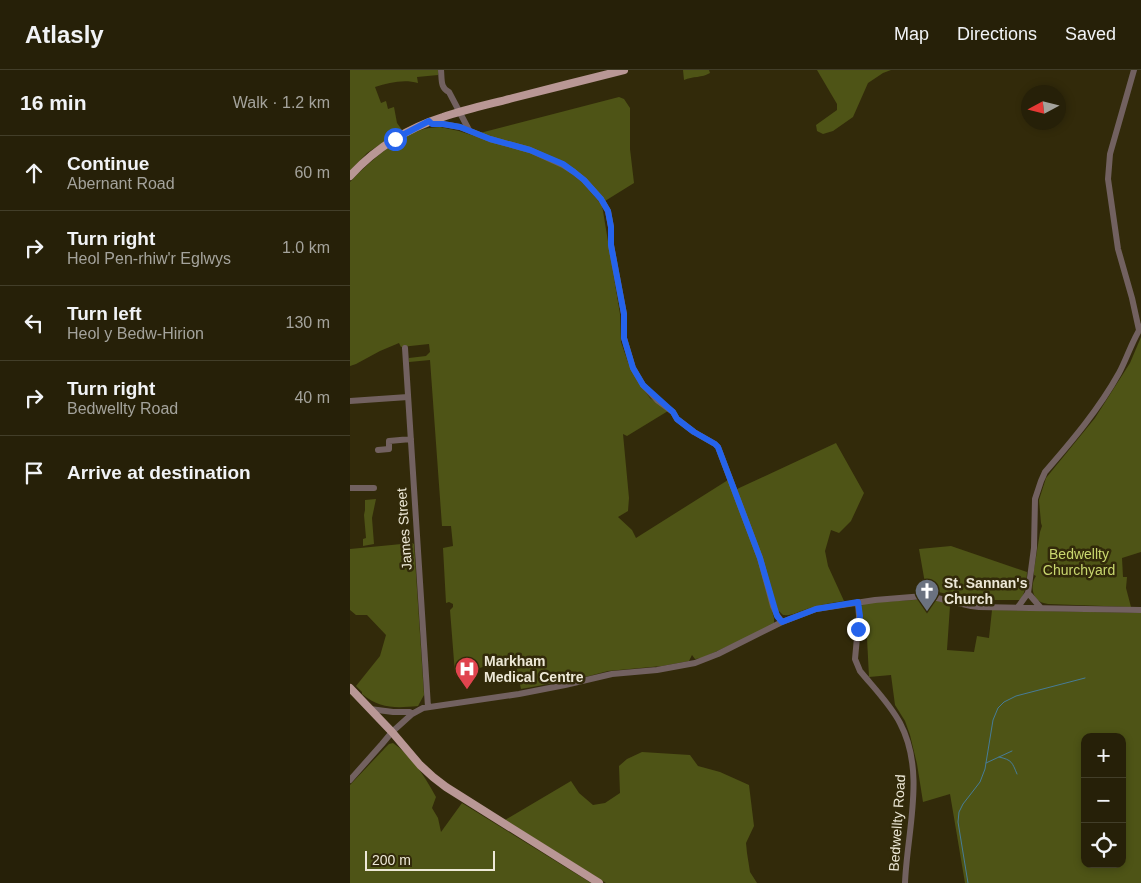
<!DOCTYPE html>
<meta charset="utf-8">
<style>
body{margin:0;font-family:Arial,sans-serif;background:#2e2812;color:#f1f3f6}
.controls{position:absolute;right:15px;bottom:15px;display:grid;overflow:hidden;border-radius:10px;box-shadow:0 2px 8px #0003}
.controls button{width:45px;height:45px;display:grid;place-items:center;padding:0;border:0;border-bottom:1px solid #423e29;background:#262008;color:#f1f3f6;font:25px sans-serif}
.compass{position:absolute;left:671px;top:15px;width:45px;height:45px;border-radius:50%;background:#262008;box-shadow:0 2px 8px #0003;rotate:263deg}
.scale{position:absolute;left:15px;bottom:12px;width:130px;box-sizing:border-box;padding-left:5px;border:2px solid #ede8d7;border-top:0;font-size:14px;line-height:18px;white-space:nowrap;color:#ede8d7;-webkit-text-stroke:4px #322a0a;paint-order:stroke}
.stop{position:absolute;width:15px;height:15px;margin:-11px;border:4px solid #2563eb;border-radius:50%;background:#fff}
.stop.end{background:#2563eb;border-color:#fff;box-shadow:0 1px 5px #0008}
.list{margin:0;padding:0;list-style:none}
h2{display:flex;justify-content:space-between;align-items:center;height:65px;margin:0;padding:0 20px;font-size:21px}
h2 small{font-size:16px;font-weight:400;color:#a4a39c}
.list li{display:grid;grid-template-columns:32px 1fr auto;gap:15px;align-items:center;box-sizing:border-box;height:75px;padding:0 20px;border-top:1px solid #423e29}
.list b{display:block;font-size:19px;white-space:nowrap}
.list p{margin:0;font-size:16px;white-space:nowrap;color:#a4a39c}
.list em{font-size:16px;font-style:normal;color:#a4a39c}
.icon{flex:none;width:28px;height:28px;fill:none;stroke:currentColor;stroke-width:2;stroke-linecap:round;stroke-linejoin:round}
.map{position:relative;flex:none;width:791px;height:813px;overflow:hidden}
header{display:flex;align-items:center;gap:30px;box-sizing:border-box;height:70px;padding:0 25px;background:#262008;border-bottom:1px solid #423e29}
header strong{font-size:24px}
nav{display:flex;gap:28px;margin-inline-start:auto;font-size:18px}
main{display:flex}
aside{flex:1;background:#262008}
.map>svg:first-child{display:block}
.green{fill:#4e5416;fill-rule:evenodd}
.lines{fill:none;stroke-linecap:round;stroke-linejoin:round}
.stream{stroke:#477c97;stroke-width:1}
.minor{stroke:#726160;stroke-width:6}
.major{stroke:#b99795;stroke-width:8}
.route{stroke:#2563eb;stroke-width:6}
.labels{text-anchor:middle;stroke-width:5;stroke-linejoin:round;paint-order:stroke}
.street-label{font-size:14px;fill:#ede8d7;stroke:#322a0a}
.park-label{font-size:14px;fill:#cad86f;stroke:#322a0a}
.poi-label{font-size:14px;font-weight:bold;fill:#ede8d7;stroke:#322a0a;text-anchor:start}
</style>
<header>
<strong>Atlasly</strong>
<nav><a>Map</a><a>Directions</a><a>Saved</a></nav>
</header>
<main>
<aside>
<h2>16 min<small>Walk · 1.2 km</small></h2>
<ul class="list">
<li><svg class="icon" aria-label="ahead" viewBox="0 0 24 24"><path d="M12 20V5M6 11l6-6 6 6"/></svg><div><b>Continue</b><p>Abernant Road</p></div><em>60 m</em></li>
<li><svg class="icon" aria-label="right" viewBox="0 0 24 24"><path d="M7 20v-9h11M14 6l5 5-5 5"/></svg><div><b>Turn right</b><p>Heol Pen-rhiw'r Eglwys</p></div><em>1.0 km</em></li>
<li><svg class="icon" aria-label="left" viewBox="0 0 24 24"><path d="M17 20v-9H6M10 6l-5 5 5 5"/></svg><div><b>Turn left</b><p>Heol y Bedw-Hirion</p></div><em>130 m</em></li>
<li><svg class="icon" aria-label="right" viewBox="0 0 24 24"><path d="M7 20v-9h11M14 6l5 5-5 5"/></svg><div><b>Turn right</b><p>Bedwellty Road</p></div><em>40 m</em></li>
<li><svg class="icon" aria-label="arrive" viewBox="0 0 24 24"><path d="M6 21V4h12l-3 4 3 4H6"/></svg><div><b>Arrive at destination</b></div></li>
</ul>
</aside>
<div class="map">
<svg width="791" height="813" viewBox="0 0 791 813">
<rect width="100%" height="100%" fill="#322a0a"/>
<path class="green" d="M0,0H89L88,5L67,7L68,13C53,9 39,13 25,17L31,33L36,31L38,39L44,37L47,53L52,60L17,83L0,101Z
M333,0H359L360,3C352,8 343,6 334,10Z
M467,0H541L533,3L518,13L503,47L483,61L473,64L467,61L466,55L487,40V34Z
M269,27L274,29L280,38V79L284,113L255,131L228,102L130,63Z
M90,57L109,61L140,71L169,78L212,96L232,112L252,135L270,244L271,272L279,295L288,312L300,328L318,341L277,366L273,364L279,428L278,441L268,447L282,460L286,468L378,410L408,488L424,548V553L406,563L352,588L345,589L342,585L339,591L312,596L258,601L216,612L215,611L171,619L164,588L126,599L124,606L108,607L105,604L100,540L103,537V534L99,532L96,533L93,478L103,476L101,456H92L80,290L59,292V288L76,286L80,282L79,274L51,277L49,273L30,281L6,294L0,296V112C17,94 49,65 74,59C79,58 85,57 90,57Z
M791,267V482L772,488L773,507H777L776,518L781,537L698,534C695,533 692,533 689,531C681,525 681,513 686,506L684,505V500L690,462L692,456L691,453L689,430L696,408L745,348L780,293Z
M486,373L514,423L501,451L489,463L481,460L475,481L478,496L494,531C481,533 469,535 457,539C448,542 442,546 433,545L428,540L387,419Z
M26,429L22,448L24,474L13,476V469L16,468L14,445L15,440V430Z
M62,473L64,474L74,625L68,636C46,638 30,639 12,624V622L6,616L30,586L36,565L17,545H6L0,540V479Z
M601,476L677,502L676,517L671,530H632L601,525L576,519L569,479Z
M579,529L597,533L600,536L597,580L624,582L627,566L639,568L642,540L791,543V813H615L600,724L573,732L567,694L560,665L555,651L545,635L541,605L519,607L517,568L509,569L511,536L515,533ZM735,667H772V794H735Z
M43,673C62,686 75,707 86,727L82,738L88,748L91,762L112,733L241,813H0V715L35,678L39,674Z
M292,682L340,685L348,696L370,702L399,715L404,756L396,773L397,783L400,802L407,813H256L155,750L221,711L229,723L243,735L255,733L270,723L269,696L277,689Z"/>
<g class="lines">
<path class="stream" d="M649,687C662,690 662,692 667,704
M636,693L662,681
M618,813L608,752L609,742L613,734L620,725L630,712L635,699L643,650L648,638L654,632L666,626L735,608"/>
<path class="minor" d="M91,0C92,9 90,18 99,22L119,60
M784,0L760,84L758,109L768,179L782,228L789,260
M80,52L83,53L93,54L110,57L140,69L180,80L213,95L224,102L234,110L251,129L258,141L261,157V175L274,244V268L283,298L293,315L307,330L323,342L327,349L344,362L365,374L368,377L410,488L423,536L427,545L432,552
M55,278L78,637
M0,331L58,327
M28,380L39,379V371L61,369
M0,418H24
M678,523L691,538
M508,532L509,546L505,589L510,601C524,618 540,634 550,653C576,702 557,761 555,813
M668,537L678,523L684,478L685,429L691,411L695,402C722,371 749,339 769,303C777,288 782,271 791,257
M20,639L43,642H60L62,644
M0,710L32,674L42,662L62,644L73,638L169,624L215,615L262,604L307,600L345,593L368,584L432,552L466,539L525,530L574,526L583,527L621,536L629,537L791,540"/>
<path class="major" d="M0,106C25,79 58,58 93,47C116,39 140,34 163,28C200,19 237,9 274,0
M0,618L42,662L70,695L83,707L96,717L249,813"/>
</g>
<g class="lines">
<path class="route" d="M45,69L79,51L82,54H93L110,57L140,69L180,80L213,94L224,102L234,110L251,129L258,141L261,157V175L274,244V268L283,298L293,315L323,342L327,349L344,362L365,374L368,377L410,488L424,536L427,546L432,552L466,539L508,532L510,546L508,559"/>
</g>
<defs>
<symbol id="church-pin" viewBox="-11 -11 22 30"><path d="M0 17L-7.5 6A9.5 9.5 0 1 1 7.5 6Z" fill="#6b7280" stroke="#322a0a"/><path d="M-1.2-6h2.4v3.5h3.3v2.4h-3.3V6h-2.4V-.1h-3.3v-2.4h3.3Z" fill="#fff"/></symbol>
<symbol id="hospital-pin" viewBox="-11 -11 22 30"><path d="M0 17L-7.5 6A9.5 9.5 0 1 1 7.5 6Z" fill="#e0444e" stroke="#322a0a"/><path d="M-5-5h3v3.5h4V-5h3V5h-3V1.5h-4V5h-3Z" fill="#fff"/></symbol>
</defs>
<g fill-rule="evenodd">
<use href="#church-pin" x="563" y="507" width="28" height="38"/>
<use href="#hospital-pin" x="103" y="585" width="28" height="38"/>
</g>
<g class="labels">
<g class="street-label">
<text transform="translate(54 459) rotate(-94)" y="5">James Street</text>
<text transform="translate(547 753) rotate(-86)" y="5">Bedwellty Road</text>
</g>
<g class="park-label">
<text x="729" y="489">Bedwellty<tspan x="729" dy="16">Churchyard</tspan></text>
</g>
<g class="poi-label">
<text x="594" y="518">St. Sannan's<tspan x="594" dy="16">Church</tspan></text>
<text x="134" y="596">Markham<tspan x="134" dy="16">Medical Centre</tspan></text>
</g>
</g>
</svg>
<div class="controls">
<button>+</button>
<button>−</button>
<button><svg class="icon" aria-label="locate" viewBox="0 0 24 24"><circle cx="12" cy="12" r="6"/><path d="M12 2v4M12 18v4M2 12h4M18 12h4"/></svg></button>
</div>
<svg class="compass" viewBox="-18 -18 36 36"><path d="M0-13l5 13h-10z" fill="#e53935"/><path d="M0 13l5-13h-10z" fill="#a4a39c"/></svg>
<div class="scale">200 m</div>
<div class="stop" style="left:45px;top:69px"></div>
<div class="stop end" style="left:508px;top:559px"></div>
</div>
</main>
